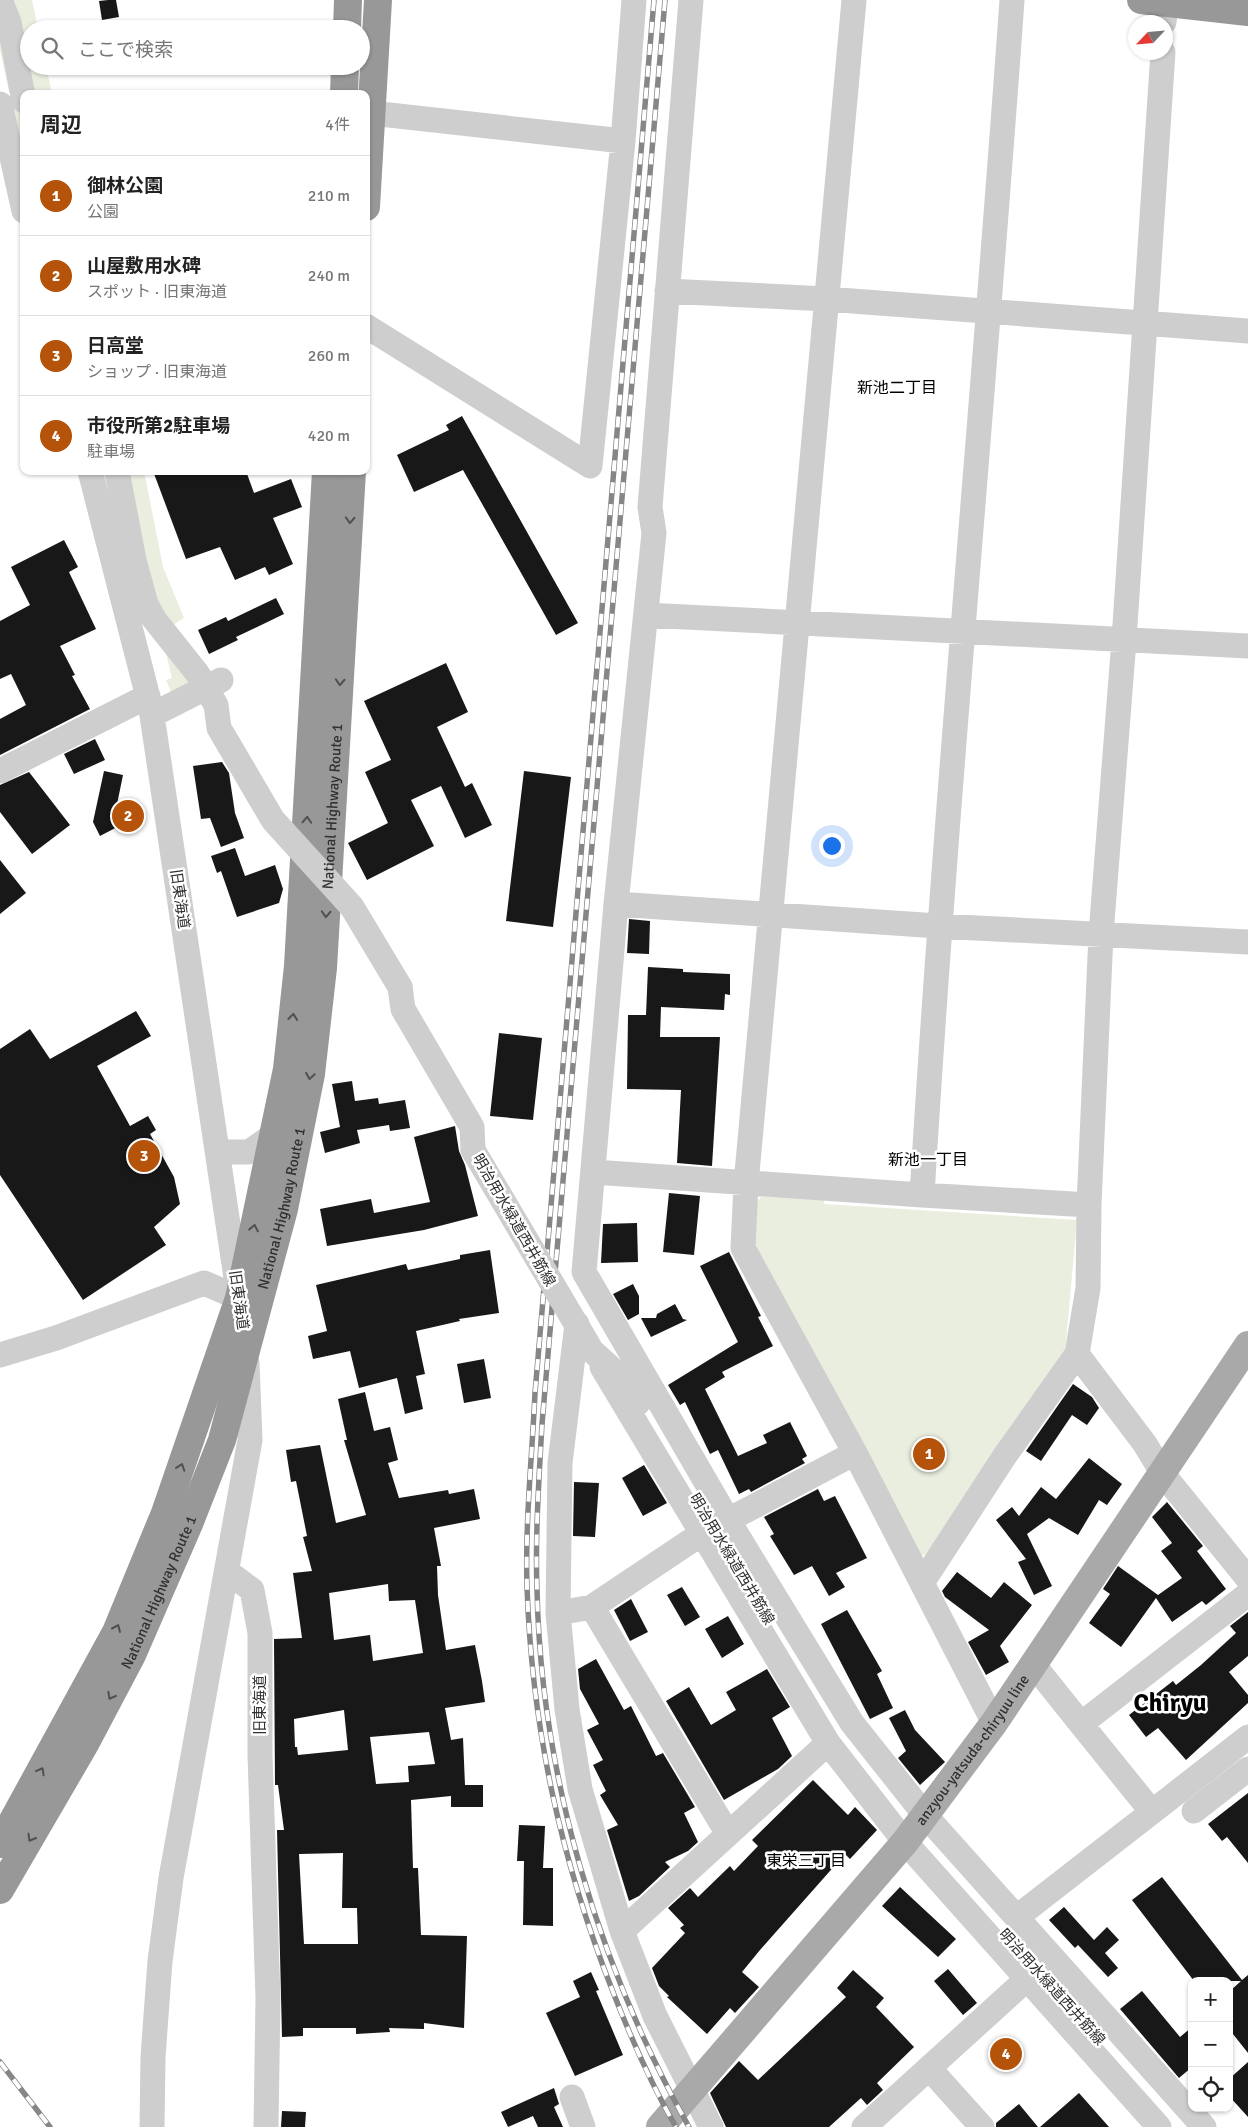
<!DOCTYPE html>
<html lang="ja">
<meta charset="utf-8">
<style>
body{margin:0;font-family:Signika,"Noto Sans JP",sans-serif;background:#f6f6f6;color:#222}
.controls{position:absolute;right:15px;bottom:15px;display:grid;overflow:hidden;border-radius:10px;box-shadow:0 1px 4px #0004}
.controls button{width:45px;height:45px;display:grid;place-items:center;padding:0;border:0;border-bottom:1px solid #e0e0e0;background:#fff;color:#222;font:25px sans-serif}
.compass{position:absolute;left:1128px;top:15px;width:45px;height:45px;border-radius:50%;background:#fff;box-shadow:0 1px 4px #0004;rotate:244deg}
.you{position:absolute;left:831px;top:845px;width:18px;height:18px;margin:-12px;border:4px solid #fff;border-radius:50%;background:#1a73e8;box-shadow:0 0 0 8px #1a73e833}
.badge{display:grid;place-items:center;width:32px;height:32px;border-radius:50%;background:#b45309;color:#fff;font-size:16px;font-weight:700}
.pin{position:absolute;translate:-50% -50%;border:2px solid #fff;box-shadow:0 1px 5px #0006}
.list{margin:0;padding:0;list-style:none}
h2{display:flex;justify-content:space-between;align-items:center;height:65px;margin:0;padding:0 20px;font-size:21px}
h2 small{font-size:16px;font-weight:400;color:#767676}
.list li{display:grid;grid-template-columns:32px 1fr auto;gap:15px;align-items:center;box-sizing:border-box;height:80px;padding:0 20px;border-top:1px solid #e0e0e0}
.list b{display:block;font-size:19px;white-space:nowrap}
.list p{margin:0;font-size:16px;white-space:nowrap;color:#767676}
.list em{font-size:16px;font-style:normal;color:#767676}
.icon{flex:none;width:28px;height:28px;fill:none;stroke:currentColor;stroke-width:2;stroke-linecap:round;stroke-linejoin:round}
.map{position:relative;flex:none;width:1248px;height:2127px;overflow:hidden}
.search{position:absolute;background:#fff;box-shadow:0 1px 4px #0004;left:20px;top:20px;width:350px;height:55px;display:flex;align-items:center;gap:12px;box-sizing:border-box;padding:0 18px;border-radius:28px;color:#767676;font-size:19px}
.panel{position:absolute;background:#fff;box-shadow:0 1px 4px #0004;left:20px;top:90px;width:350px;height:385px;border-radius:10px}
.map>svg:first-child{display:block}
.green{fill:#eaeedf}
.building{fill:#181818;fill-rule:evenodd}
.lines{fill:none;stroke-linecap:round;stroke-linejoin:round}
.minor{stroke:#cecece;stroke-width:25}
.major{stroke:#a9a9a9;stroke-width:28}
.highway{stroke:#989898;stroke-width:28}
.rail-casing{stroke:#868686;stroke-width:5.5}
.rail{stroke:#fff;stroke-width:4;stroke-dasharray:11;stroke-linecap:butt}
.minor-bridge{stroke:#cecece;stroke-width:25}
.oneway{stroke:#505050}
.labels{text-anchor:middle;stroke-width:5;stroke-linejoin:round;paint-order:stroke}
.street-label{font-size:15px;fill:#313131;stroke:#fff}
.neighbourhood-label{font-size:16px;fill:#000;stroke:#fff}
.town-label{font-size:25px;font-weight:bold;fill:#000;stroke:#fff}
</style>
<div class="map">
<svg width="1248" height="2127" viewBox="0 0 1248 2127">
<rect width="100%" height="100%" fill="#fff"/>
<path class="green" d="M0,0H32L38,29H29V66H46L52,94H24V161L0,50Z
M101,471H144L163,567L184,618L166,629L145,627L140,621Z
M163,641L198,684L171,692L166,680L172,678Z
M763,1195L824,1197V1204L1077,1220L1065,1353L925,1555H918L748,1247L756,1202Z"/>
<path class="building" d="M108,0H116L119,17L102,20L99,1Z
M462,416L578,623L556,635L463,470L414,492L397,455L449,430L446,425Z
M153,471H246L254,493L291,479L302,507L273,518L293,564L269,575L265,567L235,580L220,547L186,559Z
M64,540L78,567L69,572L96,629L60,646L75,675L72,676L90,709L0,755V719L26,705L11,674L0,679V621L30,605L11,567Z
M276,598L284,614L236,637L238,640L209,654L198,630L226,617L228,621Z
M446,663L468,712L437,727L465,787L472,783L492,825L465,838L441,786L411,800L434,846L367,880L348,843L388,823L365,772L391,760L364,701Z
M95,739L105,760L74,774L64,754Z
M222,762L229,773L235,813L244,838L221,847L210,818L201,819L193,766Z
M104,771L123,775L115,814L121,825L100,836L93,822Z
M524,771L571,777L553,927L506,921Z
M29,772L70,825L32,854L0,812V785Z
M235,848L245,876L275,865L283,889L279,903L237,917L221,871L217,873L211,856Z
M0,860L26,893L0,914Z
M629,919L650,921L649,954L627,953Z
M648,967L683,969V972L730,974V995L725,994L724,1010L661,1007L660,1037H720L712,1166L677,1163L681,1090L627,1089L628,1015H646Z
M136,1011L151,1036L97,1066L130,1126L148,1116L156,1130L150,1134L174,1177L180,1204L154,1227L166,1245L83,1300L0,1175V1049L30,1029L50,1059Z
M499,1033L542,1038L533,1120L490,1116Z
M352,1081L355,1101L378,1098L379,1104L405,1100L410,1128L390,1131L389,1125L357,1130L360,1143L325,1153L320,1132L340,1127L332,1084Z
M455,1126L459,1151L465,1165L478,1216L424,1230L327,1246L320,1209L371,1199L374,1213L430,1202L414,1137Z
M669,1193L700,1196L694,1255L663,1252Z
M637,1223L638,1262L601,1263L603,1224Z
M490,1250L499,1313L459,1319L460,1321L416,1331L425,1374L416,1376L423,1409L405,1414L397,1378L359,1388L350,1351L313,1359L308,1336L327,1331L316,1285L406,1264L408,1270L460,1259V1255Z
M729,1252L761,1316L758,1317L773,1346L722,1372L725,1377L705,1389L738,1456L767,1443L763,1435L790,1422L807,1456L802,1459L805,1463L751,1492L749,1489L739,1494L718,1450L710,1454L685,1402L680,1405L668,1385L738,1342L700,1266Z
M633,1284L639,1296V1314L628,1320L613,1294Z
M675,1304L683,1319L687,1320L651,1337L641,1318H656L657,1314Z
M484,1359L491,1398L464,1403L457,1364Z
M1073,1384L1092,1397L1099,1408L1087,1425L1072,1415L1041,1461L1026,1451Z
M365,1392L374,1431L390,1427L398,1460L388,1463L399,1498L448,1490L449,1494L474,1489L480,1519L434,1528L441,1566H437L438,1595L446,1650L475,1645L482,1681L485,1702L445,1708L451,1740L463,1738L465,1785H483V1807H451V1796L411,1800L413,1868H418L421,1935L467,1936L464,2028L424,2023V2029L389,2028L390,2032L356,2034V2028H303V2036L282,2037L277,1830H284L278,1785H275L274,1639L302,1638L293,1573L312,1571L303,1537L307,1536L296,1481L291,1482L286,1450L320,1445L336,1523L366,1515L344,1440H347L338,1399ZM388,1584L389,1601L415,1600L423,1653L373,1661L370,1635L334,1640L329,1593ZM344,1710L348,1750L298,1755L297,1747H295L294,1719ZM429,1732L435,1764L408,1766L409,1782L376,1784L370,1737ZM343,1853L342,1908H357L358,1944H304L299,1854Z
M1089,1458L1122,1484L1107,1505L1099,1500L1078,1535L1049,1518L1027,1534L1052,1586L1034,1595L1018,1562L1026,1559L996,1520L1012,1507L1019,1516L1041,1487L1056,1499Z
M644,1465L667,1503L643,1516L622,1478Z
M574,1482L599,1483L595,1537L573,1536Z
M818,1489L824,1501L835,1496L867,1558L836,1573L845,1587L829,1596L812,1566L794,1575L770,1536L774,1534L764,1517Z
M1167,1502L1203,1546L1197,1551L1226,1589L1206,1605L1202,1601L1172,1622L1156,1598L1121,1647L1089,1623L1110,1594L1103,1589L1118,1566L1158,1595L1182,1578L1161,1551L1172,1543L1152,1517Z
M957,1572L991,1598L1004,1582L1032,1605L1000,1646L1009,1662L986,1675L968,1642L989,1630L945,1597L942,1591Z
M682,1587L700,1617L685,1626L667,1595Z
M631,1599L648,1632L630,1641L614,1610Z
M847,1610L882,1671L877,1674L893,1708L870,1719L821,1624Z
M1248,1612V1656L1229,1672L1248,1695V1703L1186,1760L1158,1728L1146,1737L1129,1715L1173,1681L1176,1685L1201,1665L1236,1633L1230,1626Z
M728,1616L744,1644L722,1658L705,1629Z
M596,1659L624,1710L631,1706L656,1756L663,1753L695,1807L684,1813L698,1842L688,1851L665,1862L670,1867L639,1896L629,1901L607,1830L618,1825L600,1795L606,1791L593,1765L603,1760L587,1730L599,1724L580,1689L578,1669Z
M767,1669L790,1707L772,1718L792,1756L778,1769L724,1800L666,1701L689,1687L711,1725L736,1710L726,1692Z
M905,1710L915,1730L945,1762L920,1785L898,1758L906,1751L889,1718Z
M813,1780L848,1815L855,1807L877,1830L850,1859L845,1854L760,1950L742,1972L759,1987L735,2013L730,2008L707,2034L667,1997L669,1996L659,1986L652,1968L685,1933L680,1928L684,1925L668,1908L690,1888L698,1897L730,1866L734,1871L758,1846L752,1840Z
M1248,1793V1863L1227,1837L1222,1841L1208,1824Z
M519,1825L545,1826L543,1868H553V1926L523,1925L524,1861H517Z
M1162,1877L1242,1980L1248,1975V2053L1229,2029V1992L1241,1981H1194L1132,1900Z
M900,1887L956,1939L938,1957L882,1906Z
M1064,1907L1094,1940L1107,1927L1119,1940L1105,1953L1118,1968L1108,1977L1078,1945L1075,1948L1049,1920Z
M948,1969L977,2003L963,2015L934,1981Z
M853,1970L884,1998L876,2007L914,2047L877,2083L883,2090L867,2105L861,2098L829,2127H726L710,2093L739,2061L758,2080L846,1997L837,1988Z
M591,1972L599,1990L596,1991L623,2055L575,2076L546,2013L580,1997L573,1981Z
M1142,1991L1180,2037L1192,2027V2067L1179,2078L1120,2009Z
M1248,2062V2117L1229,2096V2079Z
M554,2088L559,2104L554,2107L563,2127H538L533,2116L508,2127L501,2112Z
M1079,2093L1109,2127H1040Z
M1019,2104L1038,2127H996V2123Z
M282,2111L306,2112L305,2127H281Z"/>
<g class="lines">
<path class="minor" d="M0,0L9,22L24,101
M691,0L650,507L654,533L616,904L584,1272L728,1520L852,1723L925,1815L1204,2127
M854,0L746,1184L743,1248L855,1453L994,1723
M1012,0C984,398 946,796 922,1195L1089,1205
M1164,22L1166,3
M0,104L24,211
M371,113L623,141
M667,291L826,299L1248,331
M366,326L590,466L623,141L634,0
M90,471L151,709L238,1291
M117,471L134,560L146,604L154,619L197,673L206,688L216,705L219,728L229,745
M646,615L1248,646
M152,715L221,680
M0,771L148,696
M616,904L938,926L1248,942
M400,987L403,1009L472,1127L473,1150
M218,1152H249L272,1136
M594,1172L922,1195
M577,1324L560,1463L558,1613L567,1709L580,1789L622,1931L655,2016L711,2127
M1077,1354L1145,1444L1163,1474L1248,1579
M0,1355L56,1338L204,1283L239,1298
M602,1367L828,1743L905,1842L1159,2127
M728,1520L855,1453
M228,1572L252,1590L260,1633V1755L268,1998L266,2127
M922,1583L1004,1457L1077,1354L1088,1288L1089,1205L1101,934L1124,640L1163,52
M592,1607L701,1534
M558,1613L592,1607L728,1834
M1033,1664L1081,1724L1248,1594
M1194,1811L1248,1769
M1152,1812L1248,1737
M1017,1917L1152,1812L1081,1724
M622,1931L828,1743
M929,2068L982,2127
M572,2097L583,2127
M152,2127L153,2057L160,1961L171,1878L250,1440L247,1363
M864,2127L1027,1979"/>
<path class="major" id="s1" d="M660,2127L905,1842L994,1723L1248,1345"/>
<g class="highway">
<path d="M1141,0L1248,12"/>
<path d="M347,29L348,0"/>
<path d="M344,94L345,66"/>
<path d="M366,207L378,0"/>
<path d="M0,1844L116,1632L165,1513L239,1298L287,1069L298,966L326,471"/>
<path id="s2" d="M0,1890L85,1744L132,1655L189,1524L222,1440L284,1209L311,1074L323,968L352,471"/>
</g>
<defs>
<path id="rail" d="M654,0L535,1393C532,1458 525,1522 527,1587C532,1730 561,1860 613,1992C631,2038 651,2084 676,2127
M665,0L542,1424C539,1479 535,1535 537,1590C541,1776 598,1965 689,2127
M0,2062L50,2127"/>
</defs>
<use href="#rail" class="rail-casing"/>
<use href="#rail" class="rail"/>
<path class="minor-bridge" d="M229,745L273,820L352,907L400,987
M473,1150L592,1351L624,1380L638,1403"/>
</g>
<defs><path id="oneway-chevron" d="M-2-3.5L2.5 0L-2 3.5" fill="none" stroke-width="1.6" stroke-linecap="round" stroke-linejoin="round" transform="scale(1.25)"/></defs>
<g class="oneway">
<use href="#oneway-chevron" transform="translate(350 520) rotate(93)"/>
<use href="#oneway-chevron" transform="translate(340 682) rotate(93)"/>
<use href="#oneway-chevron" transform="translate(307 820) rotate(-87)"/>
<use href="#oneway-chevron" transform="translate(326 914) rotate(93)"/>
<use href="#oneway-chevron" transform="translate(293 1017) rotate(-84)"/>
<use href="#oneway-chevron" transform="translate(310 1076) rotate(99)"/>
<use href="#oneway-chevron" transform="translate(254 1228) rotate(-79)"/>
<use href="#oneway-chevron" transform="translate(181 1467) rotate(-71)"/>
<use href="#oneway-chevron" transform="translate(117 1628) rotate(-66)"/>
<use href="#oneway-chevron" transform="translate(111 1696) rotate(118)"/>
<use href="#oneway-chevron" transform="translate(41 1771) rotate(-61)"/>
<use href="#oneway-chevron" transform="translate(31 1838) rotate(120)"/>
</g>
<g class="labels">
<g class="street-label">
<text dy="5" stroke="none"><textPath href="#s2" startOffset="1148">National Highway Route 1</textPath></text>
<text transform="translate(180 899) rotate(82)" y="5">旧東海道</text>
<text dy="5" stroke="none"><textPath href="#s2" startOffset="742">National Highway Route 1</textPath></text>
<text transform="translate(514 1220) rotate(60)" y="5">明治用水緑道西井筋線</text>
<text transform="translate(239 1300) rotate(82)" y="5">旧東海道</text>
<text transform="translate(732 1559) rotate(59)" y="5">明治用水緑道西井筋線</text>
<text dy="5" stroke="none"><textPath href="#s2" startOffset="338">National Highway Route 1</textPath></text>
<text transform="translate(260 1705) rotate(-90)" y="5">旧東海道</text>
<text dy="5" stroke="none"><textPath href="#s1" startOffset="490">anzyou-yatsuda-chiryuu line</textPath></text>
<text transform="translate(1052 1987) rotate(48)" y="5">明治用水緑道西井筋線</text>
</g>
<g class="neighbourhood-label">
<text x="897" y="393">新池二丁目</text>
<text x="928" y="1165">新池一丁目</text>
<text x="806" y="1866">東栄三丁目</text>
</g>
<g class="town-label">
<text x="1170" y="1711">Chiryu</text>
</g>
</g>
</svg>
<div class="controls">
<button>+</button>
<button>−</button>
<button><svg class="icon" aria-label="locate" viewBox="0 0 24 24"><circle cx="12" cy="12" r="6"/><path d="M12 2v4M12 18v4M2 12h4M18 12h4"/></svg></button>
</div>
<svg class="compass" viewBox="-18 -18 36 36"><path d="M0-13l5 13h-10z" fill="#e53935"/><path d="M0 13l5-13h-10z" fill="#767676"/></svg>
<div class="you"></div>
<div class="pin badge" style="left:929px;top:1454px">1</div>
<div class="pin badge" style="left:128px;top:816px">2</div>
<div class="pin badge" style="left:144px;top:1156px">3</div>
<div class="pin badge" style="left:1006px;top:2054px">4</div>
<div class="search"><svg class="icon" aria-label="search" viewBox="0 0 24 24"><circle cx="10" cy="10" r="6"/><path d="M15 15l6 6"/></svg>ここで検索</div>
<section class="panel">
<h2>周辺<small>4件</small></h2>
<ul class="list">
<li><span class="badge">1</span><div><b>御林公園</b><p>公園</p></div><em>210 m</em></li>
<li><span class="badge">2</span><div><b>山屋敷用水碑</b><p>スポット · 旧東海道</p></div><em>240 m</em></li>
<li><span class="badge">3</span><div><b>日高堂</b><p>ショップ · 旧東海道</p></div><em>260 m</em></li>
<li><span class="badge">4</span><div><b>市役所第2駐車場</b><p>駐車場</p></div><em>420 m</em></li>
</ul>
</section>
</div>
